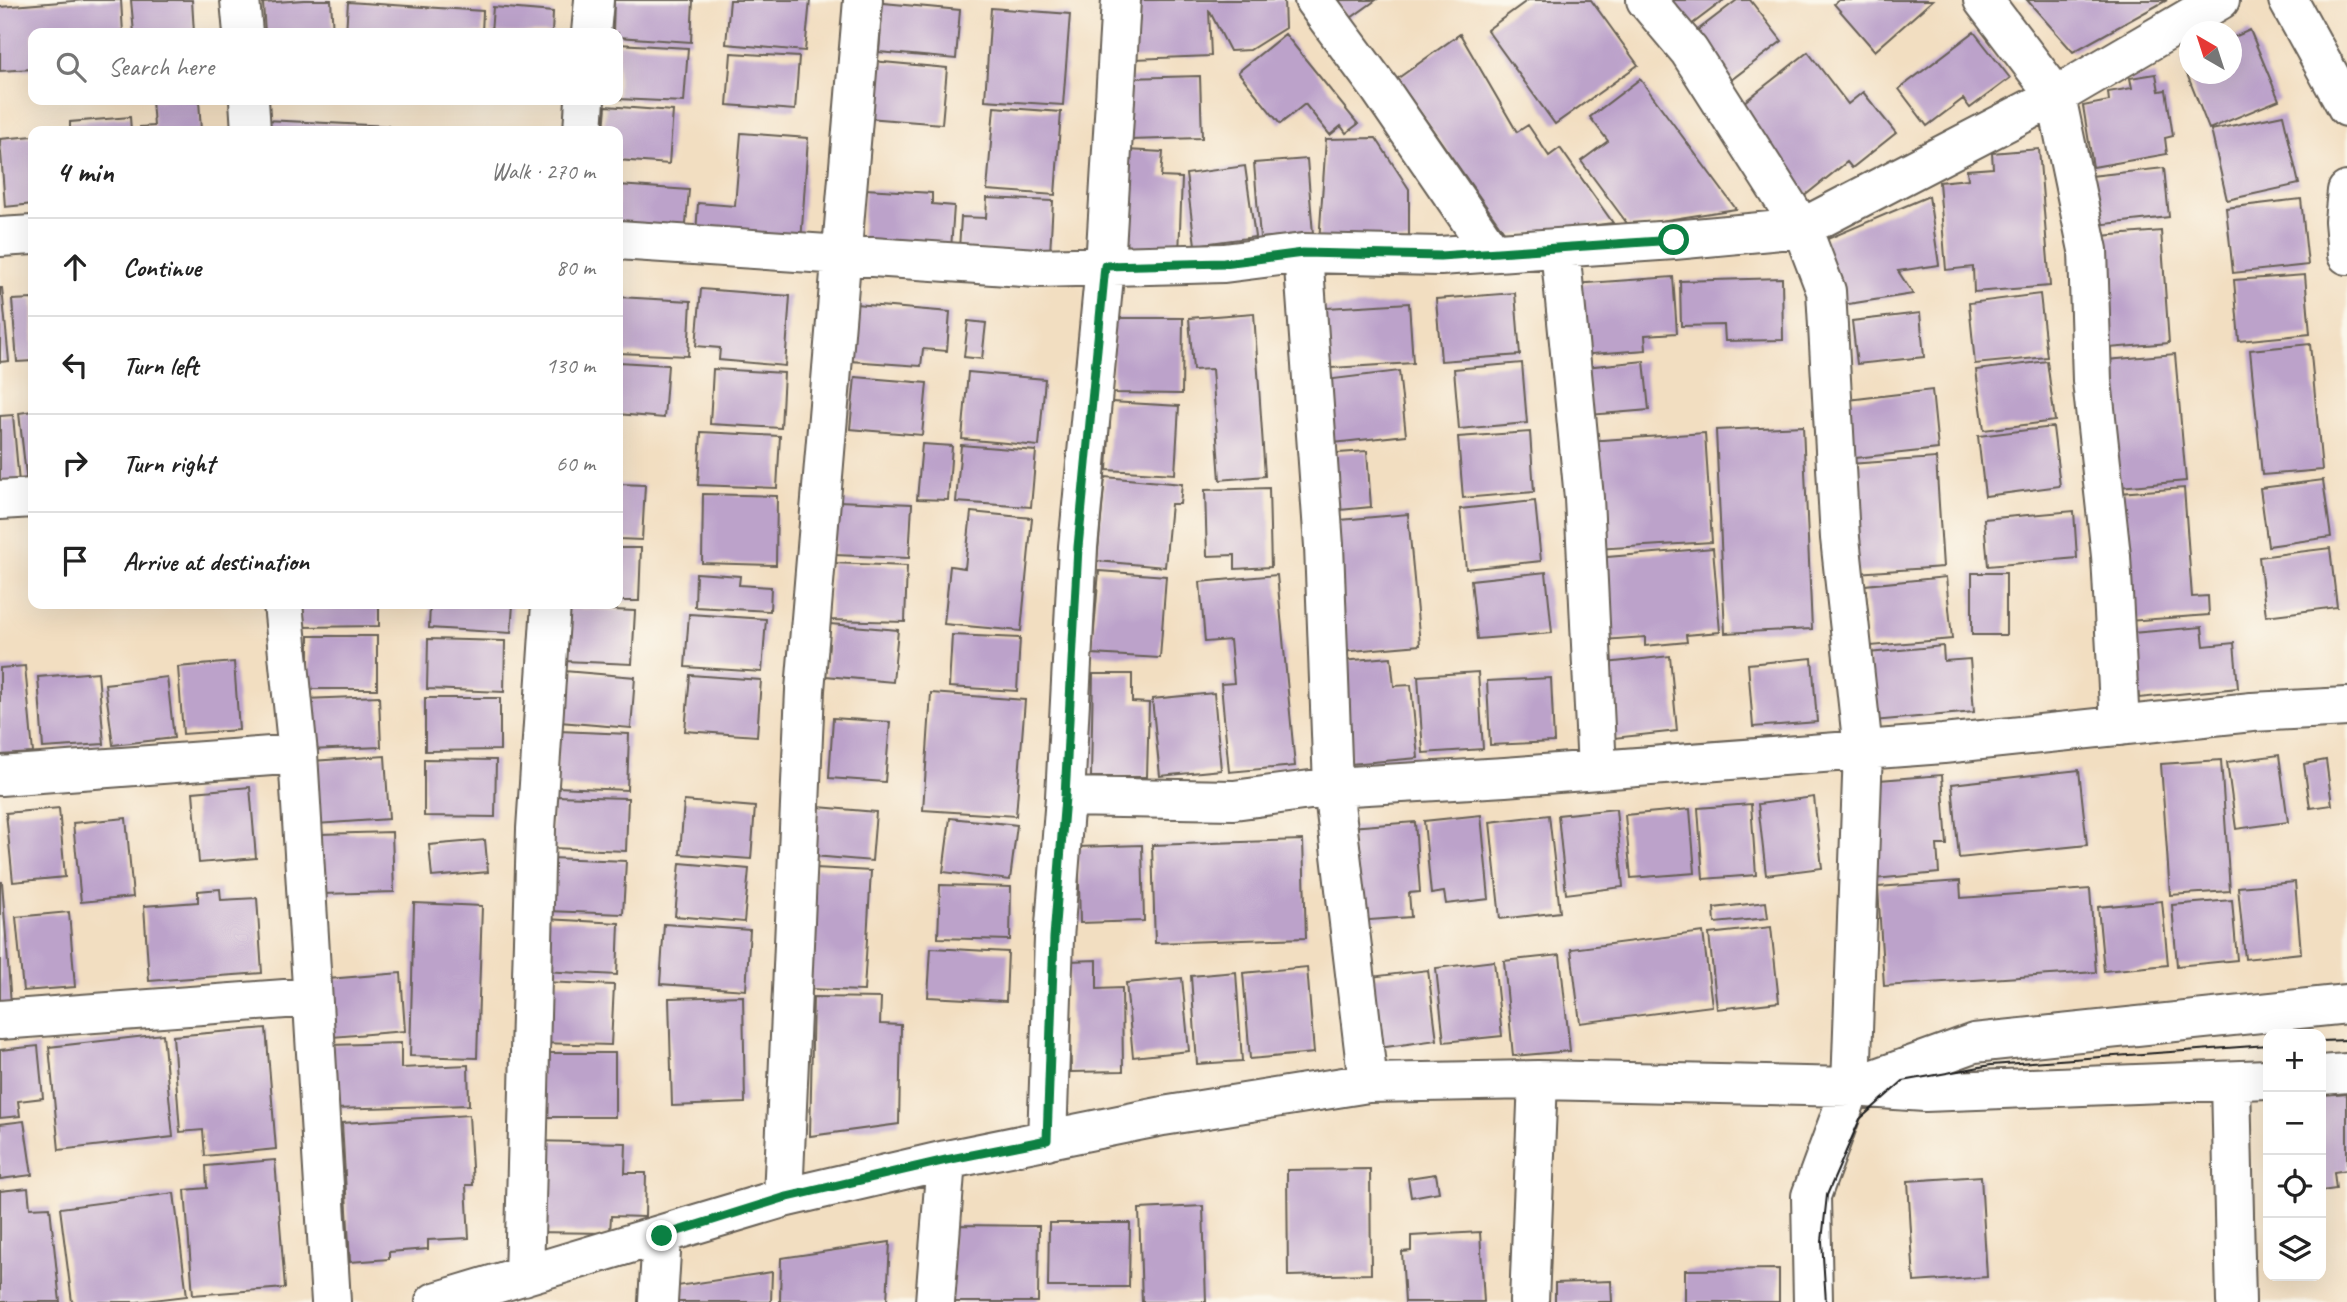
<!DOCTYPE html>
<meta charset="utf-8">
<style>
body{margin:0;font-family:Caveat,sans-serif;background:#f2f2f2;color:#222}
.controls{position:absolute;right:21px;bottom:21px;display:grid;overflow:hidden;border-radius:14px;box-shadow:0 7px 28px #0002}
.controls button{width:63px;height:63px;display:grid;place-items:center;padding:0;border:0;border-bottom:2px solid #e0e0e0;background:#fff;color:#222;font:35px sans-serif}
.compass{position:absolute;left:2179px;top:21px;width:63px;height:63px;border-radius:50%;background:#fff;box-shadow:0 7px 28px #0002;rotate:321deg}
.stop{position:absolute;width:21px;height:21px;margin:-16px;border:5px solid #0b8043;border-radius:50%;background:#fff}
.stop.end{background:#0b8043;border-color:#fff;box-shadow:0 2px 7px #0008}
.list{margin:0;padding:0;list-style:none}
h2{display:flex;justify-content:space-between;align-items:center;height:91px;margin:0;padding:0 28px;font-size:30px}
h2 small{font-size:23px;font-weight:400;color:#767676}
.list li{display:grid;grid-template-columns:46px 1fr auto;gap:21px;align-items:center;box-sizing:border-box;height:98px;padding:0 28px;border-top:2px solid #e0e0e0}
.list b{display:block;font-size:26px;white-space:nowrap}
.list em{font-size:23px;font-style:normal;color:#767676}
.icon{flex:none;width:38px;height:38px;fill:none;stroke:currentColor;stroke-width:2;stroke-linecap:round;stroke-linejoin:round}
.map{position:relative;flex:none;width:2347px;height:1302px;overflow:hidden}
.search{position:absolute;background:#fff;box-shadow:0 7px 28px #0002;left:28px;top:28px;width:595px;height:77px;display:flex;align-items:center;gap:18px;box-sizing:border-box;padding:0 24px;border-radius:14px;color:#767676;font-size:26px}
.panel{position:absolute;background:#fff;box-shadow:0 7px 28px #0002;left:28px;top:126px;width:595px;height:483px;border-radius:14px}
.map>svg:first-child{display:block}
.building{fill:#bca2ca}
.lines{fill:none;stroke-linecap:round;stroke-linejoin:round}
.street-casing{stroke:#676056;stroke-width:42}
.street{stroke:#fff;stroke-width:38}
.tram{stroke:#1c1c1c;stroke-width:2}
.route{stroke:#0b8043;stroke-width:9}
</style>
<div class="map">
<svg width="2347" height="1302" viewBox="0 0 2347 1302">
<rect width="100%" height="100%" fill="#fbf7ec"/>
<filter id="ink" filterUnits="userSpaceOnUse"><feTurbulence type="fractalNoise" baseFrequency=".0143" numOctaves="2"/><feDisplacementMap in="SourceGraphic" scale="14" xChannelSelector="R" yChannelSelector="G"/><feConvolveMatrix kernelMatrix="1 2 1 2 8 2 1 2 1" color-interpolation-filters="sRGB"/></filter>
<filter id="wash" filterUnits="userSpaceOnUse"><feTurbulence type="fractalNoise" baseFrequency=".00686" numOctaves="4" result="noise"/><feDisplacementMap in="SourceGraphic" scale="28" xChannelSelector="R" yChannelSelector="G"/><feGaussianBlur stdDeviation="1.57" result="paint"/><feColorMatrix in="noise" values="0 0 0 0 0 0 0 0 0 0 0 0 0 0 0 0 0 1.4 0 .05"/><feComposite in="paint" operator="in"/></filter>
<g filter="url(#wash)">
<rect width="100%" height="100%" fill="#f2dec1"/>
<g id="blocks">
<path class="building" d="M85,0H121L123,33H33V69L0,71V7Z
M131,0H192L194,33H134Z
M304,0H331L333,33H265L263,3Z
M614,0H693L691,42L618,37V33H613Z
M730,0H810L805,51L726,44Z
M1136,0H1284L1285,28L1250,50L1230,51L1209,10L1211,56L1134,59Z
M1334,0H1376L1348,20Z
M1528,0H1591L1638,65L1555,124L1487,30Z
M1665,0H1724L1687,28Z
M1737,0H1750L1782,41L1731,80L1694,33Z
M1839,0H1933L1875,51L1834,4Z
M2027,0H2167L2073,52Z
M348,2L483,11L482,33H346Z
M883,3L960,10L956,59L879,52Z
M493,7L553,12L552,33H491Z
M991,8L1070,14L1063,105L985,100Z
M2250,30L2279,100L2209,129L2181,59L2190,56V74H2232V38Z
M1974,32L2010,78L1970,108L1963,99L1927,126L1899,89Z
M1285,34L1358,124L1346,133L1341,126L1330,135L1305,104L1280,124L1238,72Z
M1460,34L1517,132L1528,125L1549,156L1560,148L1613,223L1507,236L1397,79Z
M618,44L688,48L684,102L618,99Z
M1808,52L1848,104L1863,92L1896,133L1852,168L1847,162L1803,197L1734,110Z
M731,53L799,57L795,110L727,105Z
M872,61L947,68L942,124L868,118Z
M2156,74L2159,91L2166,90L2173,136L2165,138L2167,154L2093,167L2083,106L2109,101L2108,92L2132,88L2130,78Z
M1200,76L1202,138L1128,140L1127,78Z
M1640,79L1736,209L1629,226L1581,161L1608,141L1590,117Z
M152,100H199L201,131H140V127L154,126Z
M606,106L673,111L669,164L618,160V131H604Z
M994,107L1061,112L1055,195L987,190Z
M2283,115L2299,184L2227,200L2211,130Z
M130,117L131,131H70V122Z
M265,120L388,126L387,131H265Z
M741,133L808,138L801,243L696,235L698,203L735,206Z
M33,136V204L5,207L0,139Z
M1376,138L1409,189V241L1319,242L1326,139Z
M2039,149L2050,286L1974,292L1973,267L1946,270L1939,182L1968,179L1967,170L1993,168L1992,153Z
M1126,150L1163,152L1161,177L1182,178L1179,254L1122,252Z
M1307,159L1313,234L1260,238L1254,163Z
M1245,166L1255,237L1195,245L1186,174Z
M2164,168L2169,217L2096,225L2091,176Z
M618,185L689,190L685,234L618,230Z
M865,189L932,193V204L954,206L951,249L861,243Z
M1929,196L1939,265L1898,271L1913,294L1835,306L1825,240Z
M987,198L1053,201L1050,254L959,249L961,217L986,218Z
M2301,199L2308,265L2233,273L2226,208Z
M2161,231L2169,343L2109,348L2101,236Z
M2305,275L2310,334L2239,341L2234,280Z
M1673,277L1677,333L1645,335L1646,350L1578,355L1573,284Z
M1782,278L1783,340L1725,341L1724,325L1681,326L1680,281Z
M0,288H2L9,361L0,362Z
M701,289L790,296L785,366L719,360L720,348L696,346Z
M1515,293L1520,355L1441,361L1436,299Z
M2040,294L2047,357L1975,364L1969,303Z
M618,297L691,301L688,356L618,353Z
M33,299V361L17,362L12,300Z
M1409,303L1413,363L1315,369L1311,309Z
M855,304L950,312L947,351L923,349L921,366L850,361Z
M1254,313L1265,476L1220,480L1212,369L1193,370L1189,318Z
M1920,313L1924,357L1857,364L1852,321Z
M1113,318H1183L1182,394L1113,393Z
M968,321L986,323L982,359L964,357Z
M2310,344L2322,470L2262,475L2250,350Z
M2175,354L2186,481L2119,487L2107,360Z
M1644,361L1649,410L1589,415L1585,367Z
M2047,361L2055,421L1984,430L1976,370Z
M618,362L668,365L664,418L618,414Z
M1522,363L1527,423L1459,429L1454,369Z
M713,369L784,373L781,428L710,424Z
M1399,371L1406,435L1324,444L1317,381Z
M968,372L1045,379L1039,446L962,439Z
M855,377L927,383L922,435L850,429Z
M1932,390L1938,449L1846,459L1840,401Z
M1111,402L1179,406L1175,474L1107,470Z
M33,411V483L27,484L19,413Z
M13,415L19,483L0,484V416Z
M1803,426L1812,629L1725,633L1716,430Z
M2053,427L2060,486L1985,496L1978,436Z
M701,432L780,436L777,488L698,485Z
M1530,432L1534,492L1463,498L1458,437Z
M1705,433L1712,542L1595,549L1588,441Z
M922,444L952,446L948,500L917,499Z
M961,445L1036,451L1031,507L956,502Z
M1367,451L1371,507L1329,511L1324,454Z
M1936,458L1943,567L1856,573L1849,464Z
M1105,477L1182,484L1180,504H1171L1165,567L1097,561Z
M2323,480L2331,537L2268,546L2260,488Z
M618,484L645,485L642,540L618,539Z
M1269,488L1271,567L1235,569V555L1207,556L1205,490Z
M2184,488L2192,597L2208,596L2209,615L2128,621L2119,493Z
M703,494L777,496L776,565L702,563Z
M837,501L912,504L909,558L834,555Z
M1535,501L1541,561L1466,569L1460,509Z
M2074,511L2077,558L1988,566L1984,519Z
M971,512L1032,518L1021,631L944,624L950,566L965,568Z
M1408,514L1420,645L1341,652L1329,521Z
M618,548H641L639,601H618Z
M1713,548L1720,632L1686,635L1687,642L1645,646V637L1603,640L1596,558Z
M2330,548L2337,607L2266,616L2259,557Z
M831,563L907,566L905,622L830,620Z
M1099,571L1166,576L1160,658L1092,654Z
M1546,572L1552,633L1477,639L1471,580Z
M696,573L740,576L739,585L771,587L770,611L695,607Z
M1972,573H2006V635H1972Z
M1277,575L1295,766L1229,772L1221,684L1234,683L1230,640L1205,642L1200,582Z
M1946,577L1952,639L1871,646L1865,585Z
M299,604H379V626L300,627Z
M430,604H513L511,633L429,628Z
M567,608L635,611L632,664L564,661Z
M689,614L766,619L762,672L685,667Z
M830,624L898,630L893,682L826,676Z
M2202,627L2204,646L2234,643L2238,688L2139,698L2132,633Z
M952,635L1020,638L1017,691L949,687Z
M309,636H377V689H309Z
M428,639L505,641L504,692L427,689Z
M1943,646L1944,661L1970,659L1974,712L1873,721L1868,653Z
M1670,656L1677,731L1614,738L1606,663Z
M1391,657L1394,686L1411,685L1418,758L1350,764L1341,661Z
M1812,658L1817,722L1753,727L1748,664Z
M234,662L239,730L183,734L178,667Z
M25,666L33,753L0,755V668Z
M564,671L635,677L631,728L560,722Z
M98,672L104,744L43,748L38,677Z
M1478,672L1483,749L1423,753L1418,676Z
M1093,674H1132V702L1149,703L1147,777H1091Z
M690,675L761,680L757,736L685,731Z
M167,677L174,738L113,745L105,684Z
M1551,678L1554,742L1490,745L1487,681Z
M931,693L1025,700L1016,816L923,810Z
M1214,693L1221,770L1160,776L1152,699Z
M379,696L381,747L308,750L305,699Z
M425,698H500V750L425,751Z
M833,718L890,722L885,782L829,778Z
M558,731L629,734L627,790L556,787Z
M2279,755L2288,822L2236,829L2227,762Z
M385,756L389,819L316,824L312,761Z
M424,759L496,760L495,817L424,816Z
M2221,760L2230,891L2170,895L2161,764Z
M2326,760L2332,805L2310,808L2304,764Z
M2079,770L2087,845L1959,858L1952,784Z
M1942,775L1947,845H1937L1939,873L1874,879L1867,781Z
M250,787L256,858L199,863L193,792Z
M553,796L628,798L626,851L551,848Z
M1814,797L1822,868L1766,875L1758,804Z
M684,801L755,807L751,859L680,854Z
M1751,804L1756,875L1703,879L1698,808Z
M818,807L876,812L872,861L814,856Z
M59,808L65,877L13,882L6,813Z
M1616,809L1623,887L1566,894L1558,815Z
M1690,809L1695,873L1631,878L1625,815Z
M1481,815L1489,899L1446,904L1444,892L1431,894L1424,821Z
M1549,815L1560,912L1500,919L1490,822Z
M126,818L133,897L81,902L73,823Z
M950,818L1017,825L1010,880L943,872Z
M1415,822L1420,892L1409,893L1411,917L1356,921L1350,827Z
M392,832L394,892L322,894L320,834Z
M485,840L488,872L432,877L429,845Z
M1303,840L1306,938L1155,943L1152,845Z
M1142,845L1144,921L1080,923L1078,847Z
M550,858L626,861L623,914L548,911Z
M680,863L749,869L744,922L675,916Z
M815,868L871,871L864,991L807,989Z
M1960,881L1961,898L2090,889L2096,972L1884,986L1878,887Z
M0,882H2L11,1005L0,1006Z
M2295,882L2301,953L2245,959L2238,887Z
M940,885L1011,887L1010,940L938,938Z
M220,889L221,900L257,898L262,973L149,981L144,906L198,902V891Z
M2232,900L2237,960L2177,966L2172,905Z
M2162,901L2168,965L2104,971L2098,907Z
M1766,902L1768,918L1715,923L1714,908Z
M414,903L482,906L477,1058L410,1056Z
M69,912L75,987L23,991L16,917Z
M546,919L619,923L617,975L543,971Z
M664,924L750,930L746,990L660,984Z
M1771,927L1779,1002L1717,1009L1709,934Z
M1703,932L1712,1006L1580,1023L1571,949Z
M931,948L1008,952L1006,1001L928,997Z
M1560,955L1570,1051L1513,1056L1504,961Z
M1097,960V989L1122,988L1123,1071L1071,1072L1069,961Z
M1494,961L1502,1036L1444,1042L1436,968Z
M1307,967L1314,1053L1250,1059L1243,973Z
M1428,970L1437,1040L1371,1049L1362,978Z
M1236,972L1242,1061L1197,1064L1191,976Z
M401,973L405,1031L332,1037L328,979Z
M1182,978L1189,1051L1133,1057L1126,983Z
M543,982L614,985L611,1045L540,1043Z
M743,996L745,1103L672,1106L669,998Z
M813,997L881,998L880,1024L901,1025L899,1124L810,1136Z
M266,1028L276,1149L205,1156L203,1130L180,1132L173,1036Z
M163,1034L173,1137L59,1150L49,1047Z
M401,1043V1068L468,1065L469,1105L333,1109L331,1045Z
M38,1046L43,1098L18,1101L20,1116L0,1118V1050Z
M540,1053H615V1117H540Z
M2336,1084L2337,1095L2347,1094V1170L2334,1172L2336,1189L2321,1191V1086Z
M469,1115L473,1185H466L469,1238L428,1240V1249L389,1252V1259L350,1262L342,1123Z
M24,1121L32,1175L0,1179V1124Z
M531,1141L626,1143L625,1173H646L645,1217L611,1216L610,1233L530,1232Z
M275,1160L285,1288L193,1295L185,1190L207,1188L206,1166Z
M1370,1169L1371,1274L1288,1276L1287,1170Z
M1436,1174L1439,1192L1411,1197L1408,1178Z
M1981,1176L1987,1277L1914,1282L1908,1181Z
M28,1188L30,1208L50,1207L60,1302H0V1191Z
M174,1193L187,1296L137,1302H72L60,1208Z
M1203,1206L1206,1302H1142L1139,1209Z
M1049,1223H1130L1129,1287H1048Z
M952,1225L1039,1226L1038,1302H951Z
M1480,1232L1484,1302H1405L1402,1252L1411,1251V1236Z
M890,1242L887,1302H780L781,1258Z
M1779,1269V1302H1685V1270Z
M772,1272L771,1302H676L677,1286Z
M1611,1281L1612,1302H1555V1283Z"/>
</g>
</g>
<g filter="url(#ink)">
<use href="#blocks" fill-opacity="0" stroke="#676056" stroke-width="2"/>
<g class="lines">
<defs>
<path id="street" d="M240,0L243,33
M1314,0L1380,89L1492,252
M1646,0L1689,51L1802,228L1826,291L1840,538L1863,750L1851,1087L1811,1196L1813,1302
M1983,0L2056,96L2088,250L2092,381L2111,556L2120,726
M2288,0L2347,107
M591,33L594,0
M249,100L251,131
M583,131L585,100
M2347,191L2344,221L2347,255
M0,237L33,235
M618,240L1037,268L1224,263L1303,253L1440,256L1674,240L1802,228L2056,96L2220,0
M1560,248L1584,498L1597,770
M1303,253L1324,546L1333,787L1368,1083
M0,500L33,498
M283,604L298,754L331,1302
M0,776L298,754
M1065,797L1234,800L1333,787L1505,777L1943,744L2252,712L2347,707
M0,1020L312,997
M2321,1075L2347,1073
M1866,1082L1974,1043L2347,1004
M2231,1082L2236,1302
M1047,1140L1054,938L1065,797L1078,547L1105,266L1121,0
M783,1198L805,690L863,0
M524,1276L536,829L551,604
M435,1302L783,1198L946,1160
M658,1302L662,1236
M935,1302L946,1160L1163,1116L1368,1083L1538,1080
M1529,1302L1538,1080L1851,1087L1925,1092L2268,1079"/>
</defs>
<use href="#street" class="street-casing"/>
<use href="#street" class="street"/>
<path class="tram" d="M2321,1041L2347,1040
M1826,1302L1822,1241L1827,1195L1860,1119L1903,1081L1991,1065L2268,1045"/>
</g>
</g>
<g class="lines" filter="url(#ink)">
<path class="route" d="M662,1236L783,1198L946,1160L1047,1140L1054,937L1065,797L1078,547L1105,266L1224,263L1303,253L1440,256L1674,240"/>
</g>
</svg>
<div class="controls">
<button>+</button>
<button>−</button>
<button><svg class="icon" aria-label="locate" viewBox="0 0 24 24"><circle cx="12" cy="12" r="6"/><path d="M12 2v4M12 18v4M2 12h4M18 12h4"/></svg></button>
<button><svg class="icon" aria-label="layers" viewBox="0 0 24 24"><path d="M12 4l9 5-9 5-9-5zM3 14l9 5 9-5"/></svg></button>
</div>
<svg class="compass" viewBox="-18 -18 36 36"><path d="M0-13l5 13h-10z" fill="#e53935"/><path d="M0 13l5-13h-10z" fill="#767676"/></svg>
<div class="stop" style="left:1674px;top:240px"></div>
<div class="stop end" style="left:662px;top:1236px"></div>
<div class="search"><svg class="icon" aria-label="search" viewBox="0 0 24 24"><circle cx="10" cy="10" r="6"/><path d="M15 15l6 6"/></svg>Search here</div>
<section class="panel">
<h2>4 min<small>Walk · 270 m</small></h2>
<ul class="list">
<li><svg class="icon" aria-label="ahead" viewBox="0 0 24 24"><path d="M12 20V5M6 11l6-6 6 6"/></svg><div><b>Continue</b></div><em>80 m</em></li>
<li><svg class="icon" aria-label="left" viewBox="0 0 24 24"><path d="M17 20v-9H6M10 6l-5 5 5 5"/></svg><div><b>Turn left</b></div><em>130 m</em></li>
<li><svg class="icon" aria-label="right" viewBox="0 0 24 24"><path d="M7 20v-9h11M14 6l5 5-5 5"/></svg><div><b>Turn right</b></div><em>60 m</em></li>
<li><svg class="icon" aria-label="arrive" viewBox="0 0 24 24"><path d="M6 21V4h12l-3 4 3 4H6"/></svg><div><b>Arrive at destination</b></div></li>
</ul>
</section>
</div>
